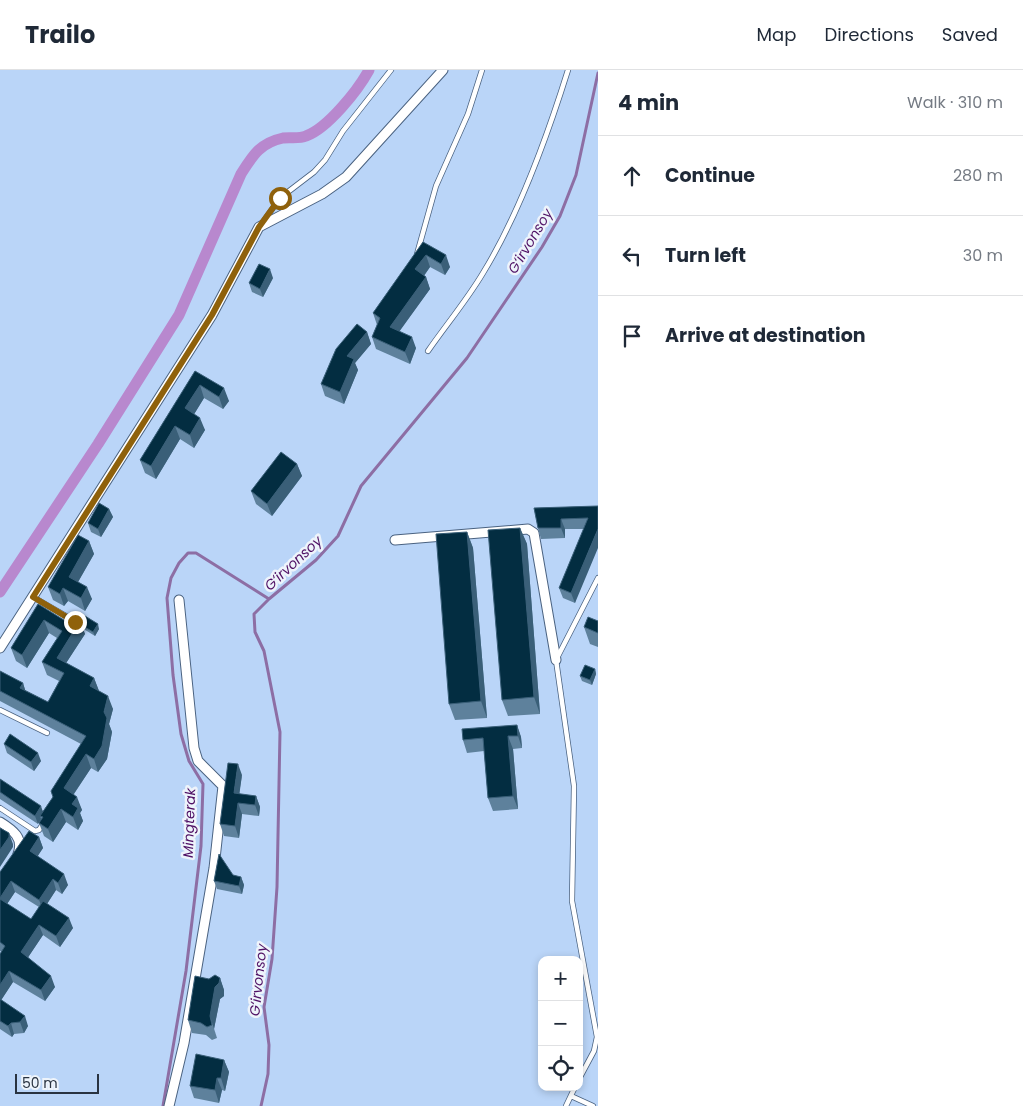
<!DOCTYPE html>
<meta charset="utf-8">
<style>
body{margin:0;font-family:Poppins,sans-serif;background:#f6f6f7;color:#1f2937}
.controls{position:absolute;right:15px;bottom:15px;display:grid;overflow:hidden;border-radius:10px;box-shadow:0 2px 8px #0003}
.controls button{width:45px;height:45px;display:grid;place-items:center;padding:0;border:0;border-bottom:1px solid #e0e1e3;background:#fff;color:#1f2937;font:25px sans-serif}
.scale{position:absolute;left:15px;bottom:12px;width:84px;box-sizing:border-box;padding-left:5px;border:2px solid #293341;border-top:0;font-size:14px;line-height:18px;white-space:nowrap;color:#293341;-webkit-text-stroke:4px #eef4fb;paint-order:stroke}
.stop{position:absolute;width:15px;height:15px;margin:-11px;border:4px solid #8f610b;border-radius:50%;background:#fff}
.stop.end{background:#8f610b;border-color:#fff;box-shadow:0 1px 5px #0008}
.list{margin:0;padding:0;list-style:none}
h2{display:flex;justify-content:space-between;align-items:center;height:65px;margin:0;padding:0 20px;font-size:21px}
h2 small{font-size:16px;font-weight:400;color:#747a83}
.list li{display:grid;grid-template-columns:32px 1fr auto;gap:15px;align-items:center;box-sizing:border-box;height:80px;padding:0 20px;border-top:1px solid #e0e1e3}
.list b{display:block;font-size:19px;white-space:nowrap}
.list em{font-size:16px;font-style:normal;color:#747a83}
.icon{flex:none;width:28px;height:28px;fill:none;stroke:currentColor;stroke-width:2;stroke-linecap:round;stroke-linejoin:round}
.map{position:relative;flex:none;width:598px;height:1036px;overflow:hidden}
header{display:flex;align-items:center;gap:30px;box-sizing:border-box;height:70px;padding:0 25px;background:#fff;border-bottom:1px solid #e0e1e3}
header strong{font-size:24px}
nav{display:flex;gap:28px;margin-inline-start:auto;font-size:18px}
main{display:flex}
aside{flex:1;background:#fff}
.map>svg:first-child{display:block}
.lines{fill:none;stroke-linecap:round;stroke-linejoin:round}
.stream{stroke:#8d6ea4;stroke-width:3}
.canal{stroke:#b888ce;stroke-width:11}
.service-casing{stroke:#4a6280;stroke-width:6}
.minor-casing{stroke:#4a6280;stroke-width:11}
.service{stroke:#fff;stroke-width:4.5}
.minor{stroke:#fff;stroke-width:9}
.wall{fill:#5e819c;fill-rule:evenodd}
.shaded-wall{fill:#3a5f78}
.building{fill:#032d41;stroke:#3a5f78}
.route{stroke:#8f610b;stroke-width:6}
.labels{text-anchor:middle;stroke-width:5;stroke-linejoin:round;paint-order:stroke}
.water-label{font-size:14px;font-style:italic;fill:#4f1165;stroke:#eef4fb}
</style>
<header>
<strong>Trailo</strong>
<nav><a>Map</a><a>Directions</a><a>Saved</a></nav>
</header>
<main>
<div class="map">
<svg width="598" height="1036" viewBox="0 0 598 1036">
<rect width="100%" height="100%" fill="#bad5f8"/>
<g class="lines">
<path class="stream" d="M163,1036L186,901L201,776L203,714L189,691L181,664L173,605L167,528L171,508L179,493L188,483H196L269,529
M261,1036L268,1004L269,975L264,937L272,889L277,817L280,662L264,581L255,562L254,544L269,529L316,490L338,466L361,416L467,288L542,177L560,146L576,105L598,3"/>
<path class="canal" d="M0,522L98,374L179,245L241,104C253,85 260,73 283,68C290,67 299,69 306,66C328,58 358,20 369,0"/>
<defs>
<path id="service" d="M263,152L280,128L314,102L325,90L343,61L391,0
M417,184L436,116L468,44L482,0
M428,281C446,255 467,230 483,203C518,146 548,64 568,0
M33,527L73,550
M0,640L47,663
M0,738L35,761L39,760L43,754
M579,1009L594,981L597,967L572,831L574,716L556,590L598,508
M571,1026L593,1036
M566,1036L575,1017"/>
<path id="minor" d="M395,470L528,459L534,463L556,590
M0,578L212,245L259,157L322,124L346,107L443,0
M0,752C13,760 24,768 18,784
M169,1036L184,973L214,798L223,716L198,691L194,678L179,530"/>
</defs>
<use href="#service" class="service-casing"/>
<use href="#minor" class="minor-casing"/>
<use href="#service" class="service"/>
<use href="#minor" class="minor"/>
</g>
<path class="wall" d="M423,172L450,197L445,205L430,197L424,206L426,207L430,219L399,261L416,278L410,294L376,279L372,267L377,255L373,243Z
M273,208L263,227L252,222L249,213Z
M367,262L371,274L355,293L358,300L344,334L325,326L321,314Z
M195,301L229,331L223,339L204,328L194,344L205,360L194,378L180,369L156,409L145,403L140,390Z
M297,394L302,406L272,446L256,434L251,421Z
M598,436L575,533L563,528L559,518L584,459H565V468L541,469L538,458L534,438Z
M109,439L113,447L101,467L91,462L88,453Z
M520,458L527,474L540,644L508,646L502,630Z
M467,462L473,478L487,648L455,650L449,634Z
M89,471L94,484L78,512L92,529L85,541L68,531L64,536L53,530L48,517Z
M38,534L67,552L80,553L99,559L95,566L82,558L85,564L66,593L94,608L99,621L113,639L109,654L112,662L107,689L98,702L91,698L74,724L82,740L80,743L83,751L78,760L66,752L53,772L44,766L39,753V752L38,754L0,729V709L43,741L53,727L81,674L0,631V601L23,613L25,620L48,632L59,611L47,605L42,592L57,568L49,563L27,598L16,591L11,578Z
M598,551V577L590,574L584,557Z
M595,599L596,604L592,615L582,611L580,606Z
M517,655L521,667L522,678L513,679L518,739L493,741L488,728L484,681L467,683L463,670Z
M4,674L41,691L34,701L7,683Z
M242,705L239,724L256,726L260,737L259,746L242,744L239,768L224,766L220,754Z
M39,767L43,778L37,786L68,815L62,824L56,820L47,834L73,858L60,877L43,865L28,887L55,917L45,931L13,912L1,930L28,956L24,963L14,964L12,967L0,959V884L2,882L0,881V802ZM15,822L39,837L31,849L7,834Z
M233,805L241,807L244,815L242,824L217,819L214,811Z
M220,908L224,920V926L220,929L214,959L217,968L212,970L206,965L192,963L188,950L209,909Z
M224,990L229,1002L225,1021L222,1020L219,1033L194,1028L190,1016Z"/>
<path class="shaded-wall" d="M426,185L430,197L420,211L415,199Z
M446,185L450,197L445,205L441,194Z
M270,199L273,208L263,227L260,219Z
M426,207L430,219L394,269L390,257Z
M367,262L371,274L355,293L358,300L344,334L340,322L347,286Z
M412,267L416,278L410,294L405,282Z
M200,315L204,328L190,351L185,338Z
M224,318L229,331L223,339L219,327Z
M200,348L205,360L194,378L190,365Z
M175,356L180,369L156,409L151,396Z
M297,394L302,406L272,446L267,434Z
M109,439L113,447L101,467L98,459Z
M561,449L565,459V468L561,458Z
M520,458L527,474L540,644L534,627Z
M598,459V478L575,533L571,523Z
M467,462L473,478L487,648L481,631Z
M89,471L94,484L74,519L69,507Z
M87,517L92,529L85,541L81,528Z
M63,518L68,531L64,536L60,524Z
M44,550L49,563L27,598L22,585Z
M80,551L85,564L61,601L57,588Z
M98,554L99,559L95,566L93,562Z
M595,599L596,604L592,615L590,610Z
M94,608L99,621L94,630L90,616Z
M23,613L27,626L20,618Z
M108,626L113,639L109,654L112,662L107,689L98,702L94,689Z
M517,655L521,667L522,678L518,666Z
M508,666L513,679L518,739L513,726Z
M38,683L41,691L34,701L31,692Z
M86,684L91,698L69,731L64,718Z
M238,694L242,705L238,734L234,723Z
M256,726L260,737L259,746L255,735Z
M77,727L82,740L80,743L83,751L78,760L73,747L72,734Z
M238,733L242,744L239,768L235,756Z
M41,736L44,745L40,746L41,749L38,754L35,746Z
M61,739L66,752L53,772L48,759Z
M9,763L13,774V777L0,797V780Z
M39,767L43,778L34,792L30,781Z
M64,804L68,815L62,824L58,813Z
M241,807L244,815L242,824L239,816Z
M53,809L56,820L43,840L39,830Z
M11,811L15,822L3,840L0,831V828Z
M69,848L73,858L60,877L56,866Z
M39,855L43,865L25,892L21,882Z
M9,901L13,912L0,932V915Z
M51,906L55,917L45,931L41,920Z
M220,908L224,920V926L220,929L214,959L217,968L210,946L215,917Z
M25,946L28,956L24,963L20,952Z
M11,953L14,964L12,967L8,956Z
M224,990L229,1002L225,1021L221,1008Z
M217,1008L222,1020L219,1033L215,1020Z"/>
<path class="building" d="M423,172L446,185L441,194L426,185L415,199L426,207L390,257L412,267L405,282L372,267L380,248L373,243Z
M259,194L270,199L260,219L249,213Z
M357,254L367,262L347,286L354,289L340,322L321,314L336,279Z
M195,301L224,318L219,327L200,315L185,338L200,348L190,365L175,356L151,396L140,390Z
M281,382L297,394L267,434L251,421Z
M99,433L109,439L98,459L88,453Z
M598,436V459L571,523L559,518L588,448L561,449V458H538L534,438Z
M520,458L534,627L502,630L488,460Z
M467,462L481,631L449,634L436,464Z
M78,465L89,471L69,507L87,517L81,528L63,518L60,524L48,517Z
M38,534L67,552L71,546L80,551L57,588L94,608L90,616L108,626L104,642L107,648L102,676L94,689L86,684L64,718L77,727L72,734L78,738L73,747L61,739L48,759L39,753L43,747L40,746L53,727L51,721L86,666L0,621V601L23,613L20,618L48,632L64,603L42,592L62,561L44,550L22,585L11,578Z
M85,546L98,554L93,562L80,554Z
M588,547L598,551V563L584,557Z
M585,595L595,599L590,610L580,606Z
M517,655L518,666H508L513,726L488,728L483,668L463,670L462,659Z
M10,664L38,683L31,692L4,674Z
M228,693L238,694L234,723L256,726L255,735L238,733L235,756L220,754Z
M0,709L41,736L35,746L0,722Z
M0,758L9,763V767L0,780Z
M29,761L39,767L30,781L64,804L58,813L53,809L39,830L11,811L0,828V802Z
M219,784L233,805L241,807L239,816L214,811Z
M0,829L31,849L43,831L69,848L56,866L39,855L21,882L51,906L41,920L9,901L0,915V884L5,876L0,872Z
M215,905L220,908L219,913L215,917L210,946L212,955L207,957L201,953L188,950L195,906L209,909Z
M0,929L25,946L20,952L11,953L8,956L0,951Z
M196,984L224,990L221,1008H217L215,1020L190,1016Z"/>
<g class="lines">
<path class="route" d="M75,552L33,527L212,245L259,157L280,128"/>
</g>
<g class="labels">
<g class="water-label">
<text transform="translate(530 171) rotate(-59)" y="5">G‘irvonsoy</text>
<text transform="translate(293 493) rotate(-43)" y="5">G‘irvonsoy</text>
<text transform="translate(189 753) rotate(-88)" y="5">Mingterak</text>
<text transform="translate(258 910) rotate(-84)" y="5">G‘irvonsoy</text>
</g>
</g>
</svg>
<div class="controls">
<button>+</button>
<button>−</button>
<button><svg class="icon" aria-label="locate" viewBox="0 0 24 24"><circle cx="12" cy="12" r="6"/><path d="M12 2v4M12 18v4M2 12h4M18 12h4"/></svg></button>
</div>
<div class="scale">50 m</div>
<div class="stop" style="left:280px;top:128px"></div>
<div class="stop end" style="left:75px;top:552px"></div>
</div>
<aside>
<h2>4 min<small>Walk · 310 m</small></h2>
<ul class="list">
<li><svg class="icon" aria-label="ahead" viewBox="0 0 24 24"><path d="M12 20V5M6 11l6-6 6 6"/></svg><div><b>Continue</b></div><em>280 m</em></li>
<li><svg class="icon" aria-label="left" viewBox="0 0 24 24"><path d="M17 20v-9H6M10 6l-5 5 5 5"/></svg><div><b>Turn left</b></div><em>30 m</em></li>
<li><svg class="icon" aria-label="arrive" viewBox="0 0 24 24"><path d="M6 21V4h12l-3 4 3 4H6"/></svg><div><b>Arrive at destination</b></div></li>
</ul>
</aside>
</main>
